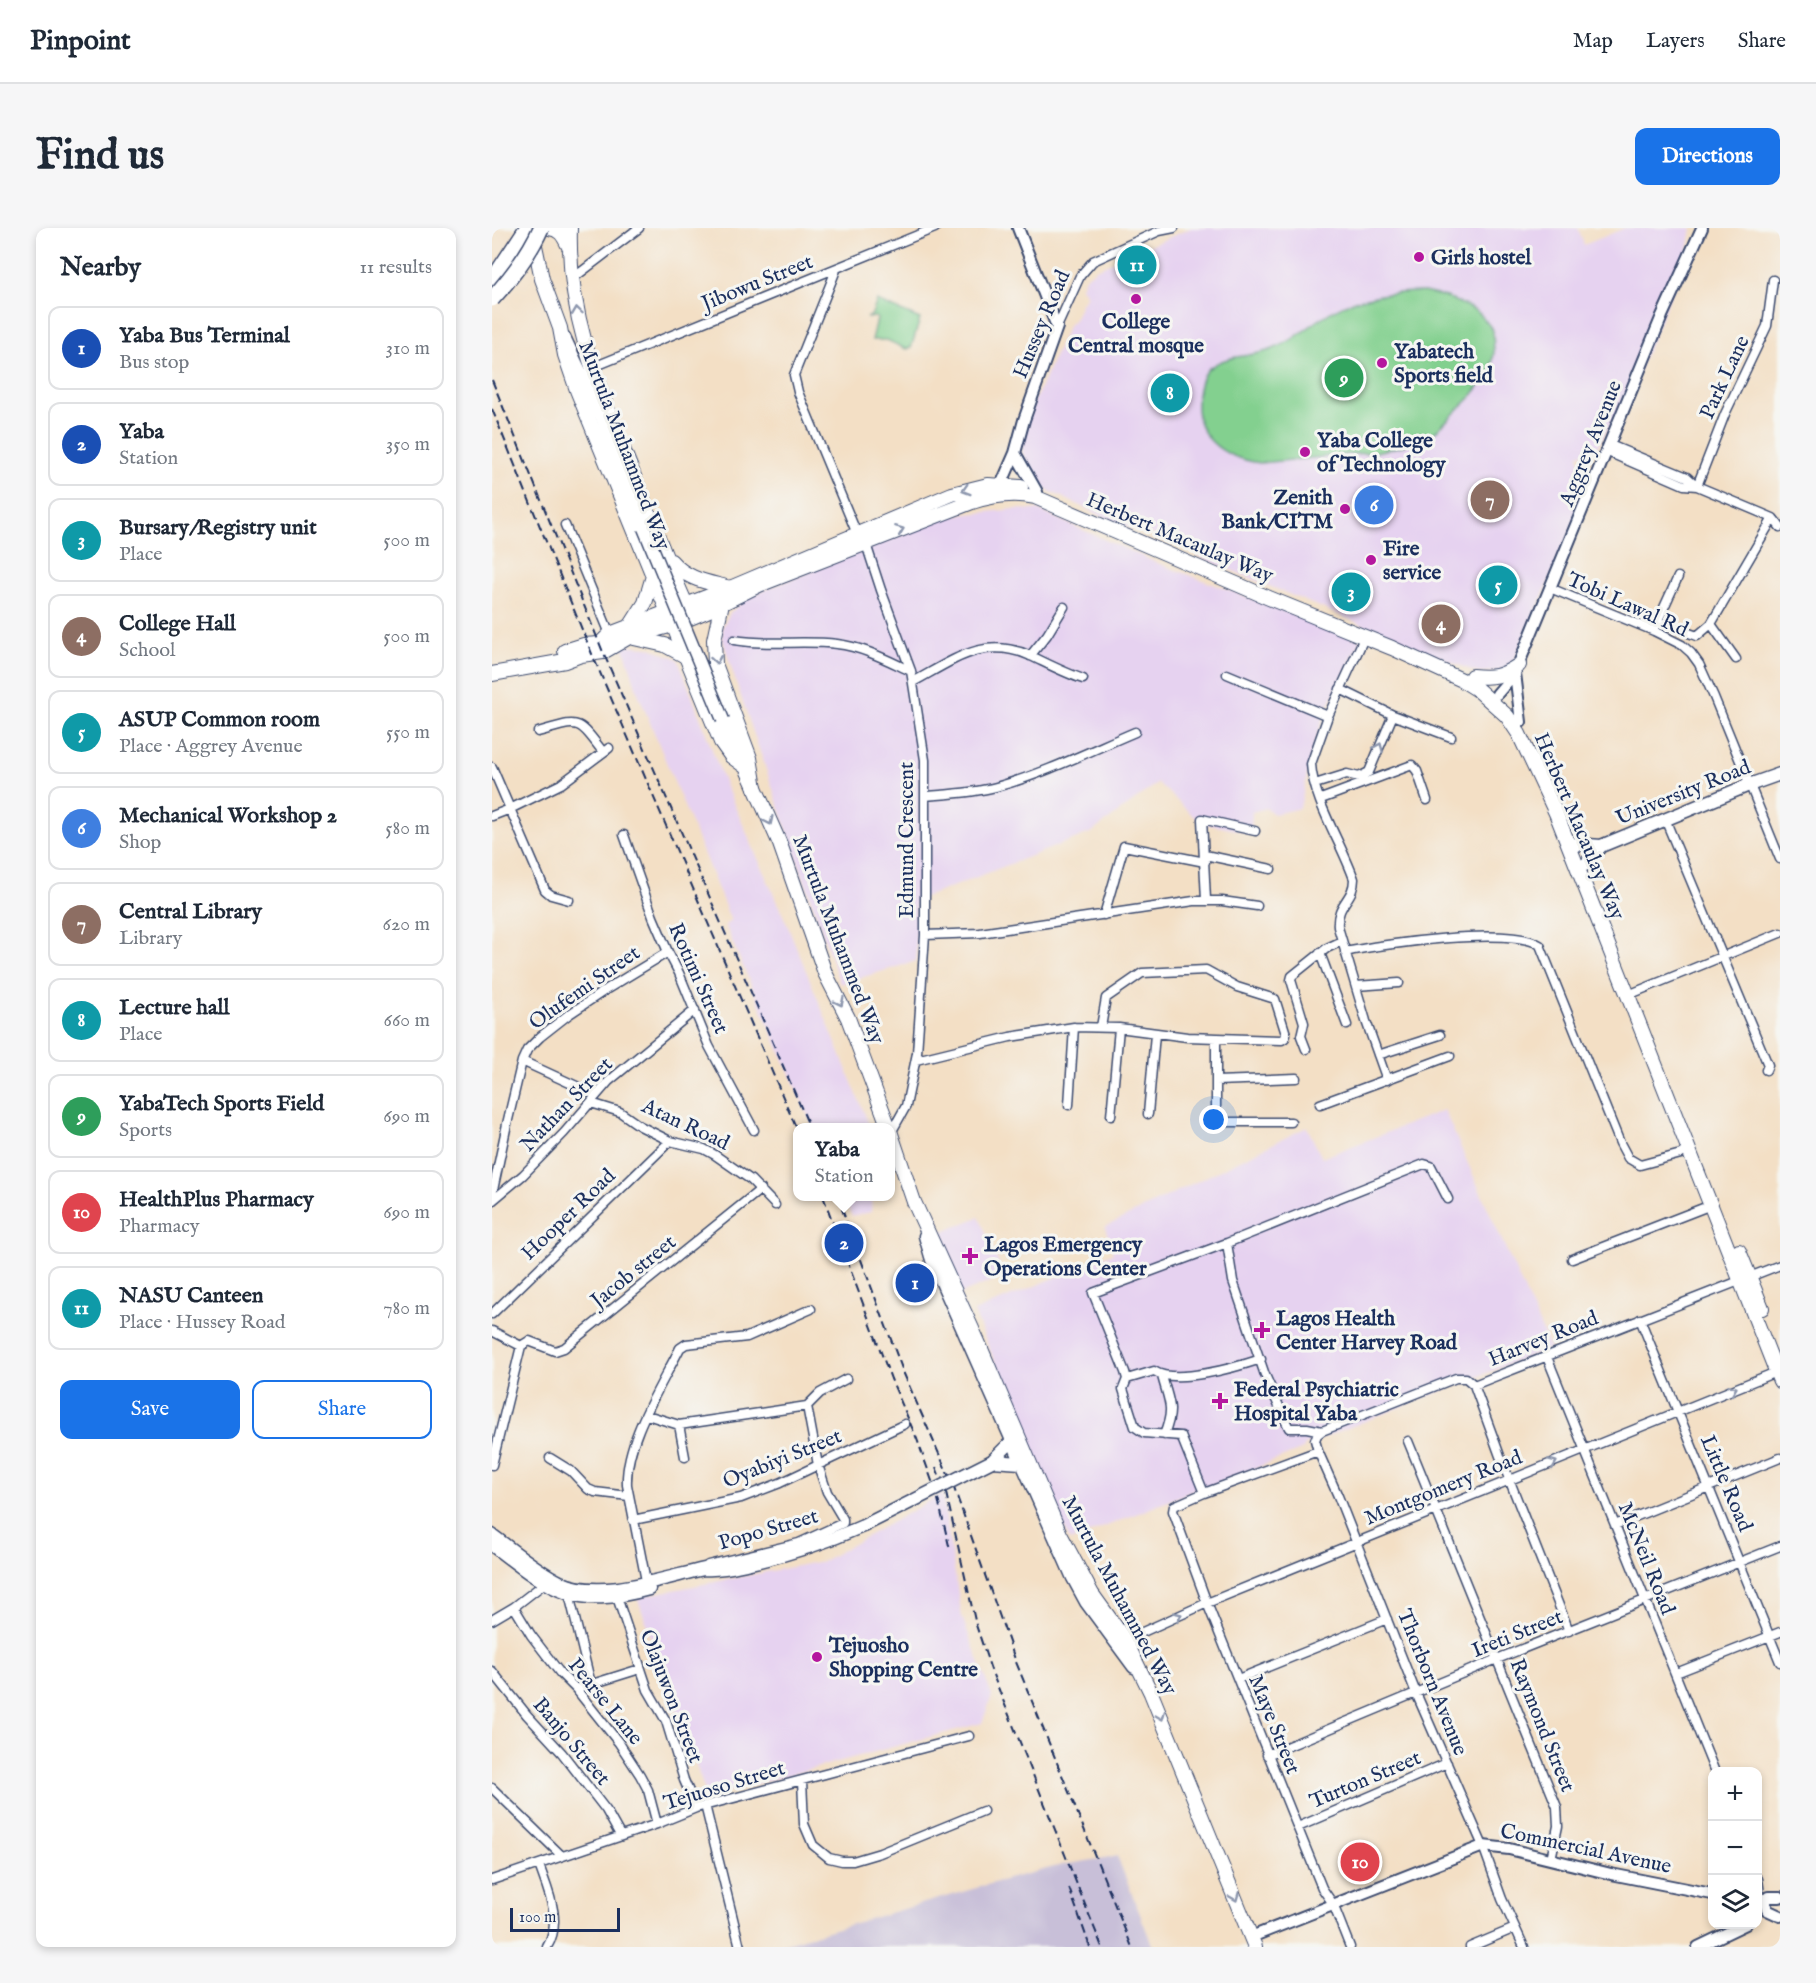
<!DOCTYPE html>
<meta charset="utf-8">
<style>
body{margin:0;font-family:"IM FELL English",serif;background:#f6f6f7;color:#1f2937}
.controls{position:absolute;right:18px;bottom:18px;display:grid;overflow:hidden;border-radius:12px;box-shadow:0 3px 9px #0003}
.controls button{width:54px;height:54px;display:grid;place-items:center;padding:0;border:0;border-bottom:2px solid #e0e1e3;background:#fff;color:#1f2937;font:30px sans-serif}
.scale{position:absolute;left:18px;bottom:15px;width:110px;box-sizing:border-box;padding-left:6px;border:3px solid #1b2f5e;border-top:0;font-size:16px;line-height:21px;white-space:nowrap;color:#1b2f5e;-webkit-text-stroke:4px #f6f6f2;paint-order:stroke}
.you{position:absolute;left:722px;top:892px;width:21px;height:21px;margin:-15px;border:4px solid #fff;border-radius:50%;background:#1a73e8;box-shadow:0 0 0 9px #1a73e833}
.badge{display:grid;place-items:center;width:39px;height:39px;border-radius:50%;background:#1a73e8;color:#fff;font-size:20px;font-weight:700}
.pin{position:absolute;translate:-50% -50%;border:3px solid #fff;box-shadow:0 2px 6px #0006}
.popup{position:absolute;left:301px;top:895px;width:102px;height:78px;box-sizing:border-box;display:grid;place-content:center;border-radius:12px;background:#fff;filter:drop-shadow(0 2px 4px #0005);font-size:20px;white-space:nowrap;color:#747a83}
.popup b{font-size:22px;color:#1f2937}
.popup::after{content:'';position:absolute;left:50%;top:100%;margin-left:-12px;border:12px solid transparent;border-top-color:#fff}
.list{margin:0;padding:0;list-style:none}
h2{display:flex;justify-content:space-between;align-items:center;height:78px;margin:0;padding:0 24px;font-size:26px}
h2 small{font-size:20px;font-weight:400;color:#747a83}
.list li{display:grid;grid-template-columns:39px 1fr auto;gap:18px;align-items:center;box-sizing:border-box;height:84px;margin:0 12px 12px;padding:0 12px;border:2px solid #e0e1e3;border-radius:12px}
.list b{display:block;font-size:22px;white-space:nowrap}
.list p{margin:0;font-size:20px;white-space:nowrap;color:#747a83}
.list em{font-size:20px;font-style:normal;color:#747a83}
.actions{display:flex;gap:12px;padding:18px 24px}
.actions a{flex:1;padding:14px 0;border:2px solid #1a73e8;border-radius:12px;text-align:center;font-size:21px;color:#1a73e8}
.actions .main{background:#1a73e8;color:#fff}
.icon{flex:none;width:33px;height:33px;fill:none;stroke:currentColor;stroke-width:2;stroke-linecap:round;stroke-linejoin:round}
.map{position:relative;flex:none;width:1288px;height:1719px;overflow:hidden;border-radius:12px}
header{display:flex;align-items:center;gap:36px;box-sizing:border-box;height:84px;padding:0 30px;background:#fff;border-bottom:2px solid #e0e1e3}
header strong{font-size:28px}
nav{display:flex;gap:33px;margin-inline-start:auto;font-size:21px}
.intro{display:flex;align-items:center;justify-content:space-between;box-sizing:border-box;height:144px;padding:0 36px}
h1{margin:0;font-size:42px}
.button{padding:15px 27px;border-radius:12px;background:#1a73e8;color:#fff;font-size:21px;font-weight:700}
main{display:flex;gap:36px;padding:0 36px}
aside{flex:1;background:#fff;border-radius:12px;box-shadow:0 3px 9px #0003}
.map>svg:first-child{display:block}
.built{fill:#e6d2f0}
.railway{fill:#c8bfd8}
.grass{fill:#83d08f;stroke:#4f8076;stroke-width:1.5}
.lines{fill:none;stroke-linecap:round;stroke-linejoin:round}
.minor-casing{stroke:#3b496d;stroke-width:11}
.tertiary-casing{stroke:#3b496d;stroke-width:14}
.secondary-casing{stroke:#3b496d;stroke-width:15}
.primary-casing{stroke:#3b496d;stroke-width:16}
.trunk-casing{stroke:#3b496d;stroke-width:16}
.motorway-casing{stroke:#3b496d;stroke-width:18}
.minor{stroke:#fff;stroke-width:8}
.tertiary{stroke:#fff;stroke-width:10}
.secondary{stroke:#fff;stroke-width:12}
.primary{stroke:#fff;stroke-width:14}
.trunk{stroke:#fff;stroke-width:14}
.motorway{stroke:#fff;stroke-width:15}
.rail{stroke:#1b2f5e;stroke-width:2;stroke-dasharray:9 4.5;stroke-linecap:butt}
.secondary-bridge-casing{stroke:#3b496d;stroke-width:15;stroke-linecap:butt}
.motorway-bridge-casing{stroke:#3b496d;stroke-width:18;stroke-linecap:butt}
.secondary-bridge{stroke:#fff;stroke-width:12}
.motorway-bridge{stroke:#fff;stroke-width:15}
.oneway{stroke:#8d97ae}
.poi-dot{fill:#b5179e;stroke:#f6f6f2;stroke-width:2}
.labels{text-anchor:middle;stroke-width:6;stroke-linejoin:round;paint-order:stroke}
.poi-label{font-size:21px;font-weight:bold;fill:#1b2f5e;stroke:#f6f6f2;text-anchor:start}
.street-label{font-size:21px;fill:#1b2f5e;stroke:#f6f6f2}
</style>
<header>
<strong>Pinpoint</strong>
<nav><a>Map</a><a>Layers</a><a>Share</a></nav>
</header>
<div class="intro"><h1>Find us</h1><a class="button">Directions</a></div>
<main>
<aside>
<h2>Nearby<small>11 results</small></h2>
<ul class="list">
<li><span class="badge" style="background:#1a4fb4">1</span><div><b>Yaba Bus Terminal</b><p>Bus stop</p></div><em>310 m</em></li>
<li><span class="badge" style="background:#1a4fb4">2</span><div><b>Yaba</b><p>Station</p></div><em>350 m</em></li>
<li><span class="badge" style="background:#0f9aa8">3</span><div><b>Bursary/Registry unit</b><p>Place</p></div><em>500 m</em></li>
<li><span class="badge" style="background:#8d6e63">4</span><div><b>College Hall</b><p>School</p></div><em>500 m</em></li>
<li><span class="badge" style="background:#0f9aa8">5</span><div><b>ASUP Common room</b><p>Place · Aggrey Avenue</p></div><em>550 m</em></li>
<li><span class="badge" style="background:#3f7fe0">6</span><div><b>Mechanical Workshop 2</b><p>Shop</p></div><em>580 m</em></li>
<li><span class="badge" style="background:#8d6e63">7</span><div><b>Central Library</b><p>Library</p></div><em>620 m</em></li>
<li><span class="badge" style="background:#0f9aa8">8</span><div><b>Lecture hall</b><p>Place</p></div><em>660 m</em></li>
<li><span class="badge" style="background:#2e9e5b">9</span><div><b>YabaTech Sports Field</b><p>Sports</p></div><em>690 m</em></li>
<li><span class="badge" style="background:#e0444e">10</span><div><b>HealthPlus Pharmacy</b><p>Pharmacy</p></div><em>690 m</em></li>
<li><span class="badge" style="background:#0f9aa8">11</span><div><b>NASU Canteen</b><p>Place · Hussey Road</p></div><em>780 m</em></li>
</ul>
<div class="actions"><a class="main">Save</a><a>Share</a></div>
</aside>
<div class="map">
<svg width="1288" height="1719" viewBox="0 0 1288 1719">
<rect width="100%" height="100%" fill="#f6f6f2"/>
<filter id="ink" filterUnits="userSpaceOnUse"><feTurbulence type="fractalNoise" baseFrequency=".0167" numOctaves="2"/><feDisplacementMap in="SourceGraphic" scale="12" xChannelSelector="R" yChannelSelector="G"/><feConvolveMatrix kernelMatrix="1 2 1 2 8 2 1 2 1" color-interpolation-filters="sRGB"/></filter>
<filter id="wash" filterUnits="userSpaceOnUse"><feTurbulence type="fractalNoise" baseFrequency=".008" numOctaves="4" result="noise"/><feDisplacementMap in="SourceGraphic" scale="24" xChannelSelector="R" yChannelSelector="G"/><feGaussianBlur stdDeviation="1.35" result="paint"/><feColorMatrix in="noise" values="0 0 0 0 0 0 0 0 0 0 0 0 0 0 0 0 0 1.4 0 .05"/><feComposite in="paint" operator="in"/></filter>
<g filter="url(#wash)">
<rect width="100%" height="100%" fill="#f3dfc5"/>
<path class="built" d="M699,0H1086L1092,17L1133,0H1200L1195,28L1138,164L1103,222L1087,226V235L1104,247L1018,441L986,445L710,330L693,319L649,302L626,296L549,259L540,249L531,226L530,213L534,192L577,96L582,92L589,76L595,68L589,59L593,50L604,41Z
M523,281L546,282L665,335L869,412L833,484L820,523L808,580L782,586L774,580L760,584L759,605L709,595L666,555L600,604L442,666L424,671V733L348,756L243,451L230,409L231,398L238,385L256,369L457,288Z
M131,417L156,419L186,431L233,556L297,701L378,899H321L233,697L239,693L146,465Z
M952,882L1058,1120L813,1217L811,1221L715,1260L713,1258L578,1313L482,1084L621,1025L613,999L815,899L830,930Z
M351,969H380L379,984L360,988Z
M487,989L512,1048L469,1066L443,1007Z
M450,1266L470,1389L500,1468L490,1495L215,1569L145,1369L331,1333Z"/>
<path class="railway" d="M625,1628L661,1719H280L512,1652L570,1637Z"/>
<path class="grass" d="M932,64L954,69L981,81L988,86L1001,102L1002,125L999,142L979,169L942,205L910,218L884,224L768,235C730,230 699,207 706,166C708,155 710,144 720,138C738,126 762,129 781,121C800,114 815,100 831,89C860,68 898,64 932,64Z
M385,73L428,91L419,120L414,121L395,112H380L385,91L384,89L375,90L379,88Z"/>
</g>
<g filter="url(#ink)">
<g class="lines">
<defs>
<path id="minor" d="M344,42L302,147L306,164L365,306
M80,51L147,0
M565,99L588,48L601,33L667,3L682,0
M99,140L443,0
M1118,217L1195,249L1205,258
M1116,224L1192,257L1205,258L1281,290L1288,299
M1205,258L1233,186L1275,98L1281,52
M73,297L118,406
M374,316L389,362L419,443L433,532V707L425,825L414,878L400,903L401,907
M1058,360L1162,403L1190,417L1199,425L1207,436L1222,469L1288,631
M1165,393L1205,408L1219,396
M1164,397L1186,349
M873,408L836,488L819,536C821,572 850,616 862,651C862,672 844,675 846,699L874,793L895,852
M242,412C276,418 311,412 345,416C371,419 395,432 419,443
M538,428L555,407L572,379
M1244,431L1219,396L1281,290
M735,446L836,488
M421,454C462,432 492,407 539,428C556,436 573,445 591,451
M848,461L901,487L959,509
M46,504C87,493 84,488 111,524
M0,539L53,662L59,667L77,672
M823,556L855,546L867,549L877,544L901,487
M434,568C458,566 481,565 504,559C552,546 598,523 643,504
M829,571L920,537L925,543L935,572
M0,588L18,581L69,556L117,520
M1173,591L1276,837L1274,842
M132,607L161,689L176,724L187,745L217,818L262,902
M713,627L779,641
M714,672L710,591L763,603
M612,687L632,618L713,634
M433,707L488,705L702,673H730L765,678
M853,724C890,716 1019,698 1048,717L1128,915L1136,930L1148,937L1189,926L1197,920
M828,725L855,797
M864,758L907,755
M1141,765L1288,705
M724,810V894H799
M814,821L809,808L812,795L799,752L800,748L835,720L850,713
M886,827L948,807
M424,832L518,809L582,799L627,800L695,809L790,812L793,810L794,806L783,771L745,759L714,742L650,745L614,770L609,799
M30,833L104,867
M724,853L804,850
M99,875L128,884L148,898L178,913L212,921L223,927L259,952L283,977
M828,876L958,828
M577,877L582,799
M656,886L663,806
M619,888L627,800
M0,967L15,896L30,833L35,822L48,809L76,787L115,761L176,724
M0,973L31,947L72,905L117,853L203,782
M735,1015L741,1053L773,1147L794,1194L797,1200H815L830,1203
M1080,1031L1219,977
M0,1086L178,913
M1148,1091L1288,1434
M0,1103L29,1118
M29,1118L37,1113L63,1123L72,1120L269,961
M1055,1129L1223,1544
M670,1148C677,1175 683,1179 672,1207
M635,1151L662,1143C683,1157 745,1139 769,1131
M982,1157L1008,1228L1077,1403
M315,1178L328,1165L354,1151
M155,1187L187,1197L315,1178
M187,1197L193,1229
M916,1213L1065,1579L1066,1598L1059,1631
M826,1223L712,1265L682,1278L681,1283L715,1375L830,1660L841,1676L858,1719
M58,1230L79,1243L96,1261L103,1264L137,1268
M0,1237L29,1118
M712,1265L689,1208L652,1205L643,1199L631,1161L635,1151L633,1144L601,1065L735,1015L932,936L939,938L956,971
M141,1292L249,1270L288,1255L413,1196
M1123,1297L1288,1230
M216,1337L307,1315L351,1295V1291L335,1264L326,1237L315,1178
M155,1358L135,1257C133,1213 168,1160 188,1120L194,1116L255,1109L319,1081
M77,1366L99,1456
M125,1369L156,1462L174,1493L192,1552L204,1580
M22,1379L39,1407L68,1445L84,1461L127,1515L148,1547L156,1562L165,1596
M0,1392L22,1379L53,1355
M633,1412L715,1375L1284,1144
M0,1443L35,1487L70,1525L114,1582L128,1607
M1184,1445L1288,1404
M746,1451L895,1391
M84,1461L148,1441
M775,1527L1005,1431L1288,1318
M310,1553L312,1596L321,1617L337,1630L350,1633H361L388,1625L491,1583
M0,1560L70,1628
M213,1577L248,1719
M806,1599L955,1535
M47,1637C56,1663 71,1693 55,1719
M1266,1651L1269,1675
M0,1652L165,1596L204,1580L477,1508
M978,1719L1023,1700
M1032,1719L1010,1671L991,1618L924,1465L846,1268L826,1223L823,1212L825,1207L830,1203L964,1150H974L982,1157L1002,1149L1288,1037"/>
<path id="tertiary" d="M523,225L545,264
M509,257L523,225L532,192L565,99L526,0
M1023,445L1029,494
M1005,466L1023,445L1170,88L1210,0
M1273,1674L1275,1682L1288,1688
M1273,1674L1277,1669H1288
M759,1709L991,1618L1017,1621L1119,1646L1220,1666
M1206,1719L1254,1696"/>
<path id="secondary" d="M72,109L110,190L152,300
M231,492L254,539
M1084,616L1109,618
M1093,637L1109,618L1257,557L1288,546
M433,1008L440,1032L581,1350L594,1374L642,1439
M500,1233L529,1235
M500,1233L520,1213
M0,1307C22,1323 44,1342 68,1354C108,1373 171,1350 212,1341C227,1342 240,1339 254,1336C296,1327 333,1315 371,1298
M0,1317C58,1362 81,1382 157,1361"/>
<path id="primary" d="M57,0C69,1 72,9 77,19
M78,0C75,93 110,167 143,251C161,296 178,343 199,387
M41,8L50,51L68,100L73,127L85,162L229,514L239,528L254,539L288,616L333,745L356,790L397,900
M179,333C195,352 216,354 238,360
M398,903L422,974L486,1114L568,1306L600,1366L633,1412L659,1465L763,1719"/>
<path id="trunk" d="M230,375L222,412L223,436L258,530L263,560
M139,397L153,375L161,348
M142,410L173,417L195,429
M73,423L92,417L108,416L118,406L238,360L460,266L496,257L529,259
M0,446L73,433L89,427L111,424L137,409L181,397L217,382L267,357L480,274C501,267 521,264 543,269L777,370L900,420L970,452L986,462L1015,488L1027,506L1064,585L1288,1153
M980,448C1001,450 1009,449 1027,437
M1247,1023L1270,1080"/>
<path id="motorway" d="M0,53L35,0"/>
</defs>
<use href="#minor" class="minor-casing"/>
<use href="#tertiary" class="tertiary-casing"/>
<use href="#secondary" class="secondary-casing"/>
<use href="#primary" class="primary-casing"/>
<use href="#trunk" class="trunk-casing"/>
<use href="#motorway" class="motorway-casing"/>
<use href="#minor" class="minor"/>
<use href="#tertiary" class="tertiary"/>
<use href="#secondary" class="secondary"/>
<use href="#primary" class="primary"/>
<use href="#trunk" class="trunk"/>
<use href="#motorway" class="motorway"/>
<path class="rail" d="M0,152L111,424L318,900
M0,181L100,426L306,904
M331,968L399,1151L425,1211L445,1267L458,1322
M345,968L412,1146L462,1260L524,1434L640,1719
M444,1239L454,1265L484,1397L499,1442L610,1719
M577,1660L598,1719"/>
<defs>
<path id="secondary-bridge" d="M152,300L231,492
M371,1298L500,1233"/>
<path id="motorway-bridge" d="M0,71C20,49 37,27 49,0"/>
</defs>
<use href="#secondary-bridge" class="secondary-bridge-casing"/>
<use href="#motorway-bridge" class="motorway-bridge-casing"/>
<use href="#secondary-bridge" class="secondary-bridge"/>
<use href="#motorway-bridge" class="motorway-bridge"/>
</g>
<defs><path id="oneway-chevron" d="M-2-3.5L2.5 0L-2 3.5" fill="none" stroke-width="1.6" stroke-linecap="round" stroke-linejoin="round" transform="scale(1.5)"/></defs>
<g class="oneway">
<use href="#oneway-chevron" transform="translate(85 83) rotate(-98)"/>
<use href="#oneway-chevron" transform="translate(474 262) rotate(163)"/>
<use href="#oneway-chevron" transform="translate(408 302) rotate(-21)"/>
<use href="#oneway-chevron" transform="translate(224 432) rotate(80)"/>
<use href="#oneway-chevron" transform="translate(887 519) rotate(-67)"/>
<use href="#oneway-chevron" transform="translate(277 593) rotate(65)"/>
<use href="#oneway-chevron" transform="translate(348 774) rotate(64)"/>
<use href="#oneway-chevron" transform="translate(1241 1161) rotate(-22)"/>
<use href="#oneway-chevron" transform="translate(1061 1235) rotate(-22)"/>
<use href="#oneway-chevron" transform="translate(686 1388) rotate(-25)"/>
<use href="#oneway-chevron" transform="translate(669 1488) rotate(68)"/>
<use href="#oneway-chevron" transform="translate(743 1669) rotate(68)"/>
</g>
</g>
<g class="poi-dot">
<circle cx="927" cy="29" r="6"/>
<circle cx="644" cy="71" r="6"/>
<circle cx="890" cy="135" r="6"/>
<circle cx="813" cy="224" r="6"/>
<circle cx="853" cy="281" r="6"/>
<circle cx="879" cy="332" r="6"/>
<path d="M475 1019h6v6h6v6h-6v6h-6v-6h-6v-6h6z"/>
<path d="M767 1093h6v6h6v6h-6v6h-6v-6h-6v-6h6z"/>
<path d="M725 1164h6v6h6v6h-6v6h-6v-6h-6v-6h6z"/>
<circle cx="325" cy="1429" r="6"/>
</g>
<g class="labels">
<g class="poi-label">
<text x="939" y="36">Girls hostel</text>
<text x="644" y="100" text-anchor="middle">College<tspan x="644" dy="24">Central mosque</tspan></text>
<text x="902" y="130">Yabatech<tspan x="902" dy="24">Sports field</tspan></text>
<text x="825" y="219">Yaba College<tspan x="825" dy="24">of Technology</tspan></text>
<text x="841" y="276" text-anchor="end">Zenith<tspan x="841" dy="24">Bank/CITM</tspan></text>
<text x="891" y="327">Fire<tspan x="891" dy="24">service</tspan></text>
<text x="492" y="1023">Lagos Emergency<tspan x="492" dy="24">Operations Center</tspan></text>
<text x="784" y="1097">Lagos Health<tspan x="784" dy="24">Center Harvey Road</tspan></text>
<text x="742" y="1168">Federal Psychiatric<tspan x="742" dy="24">Hospital Yaba</tspan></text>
<text x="337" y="1424">Tejuosho<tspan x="337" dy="24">Shopping Centre</tspan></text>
</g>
<g class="street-label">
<text transform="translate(265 54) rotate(-22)" y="7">Jibowu Street</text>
<text transform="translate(549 96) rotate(-67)" y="7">Hussey Road</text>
<text transform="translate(1232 149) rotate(-65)" y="7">Park Lane</text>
<text transform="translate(1098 215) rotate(-68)" y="7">Aggrey Avenue</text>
<text transform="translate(133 217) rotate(69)" y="7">Murtula Muhammed Way</text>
<text transform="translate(688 309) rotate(23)" y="7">Herbert Macaulay Way</text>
<text transform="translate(1136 376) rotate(24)" y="7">Tobi Lawal Rd</text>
<text transform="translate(1191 564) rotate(-22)" y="7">University Road</text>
<text transform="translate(1088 598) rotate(67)" y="7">Herbert Macaulay Way</text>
<text transform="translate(414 612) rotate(-90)" y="7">Edmund Crescent</text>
<text transform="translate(347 711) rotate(69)" y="7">Murtula Muhammed Way</text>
<text transform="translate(207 750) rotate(66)" y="7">Rotimi Street</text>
<text transform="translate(92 759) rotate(-35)" y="7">Olufemi Street</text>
<text transform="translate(74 876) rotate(-46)" y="7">Nathan Street</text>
<text transform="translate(194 896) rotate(25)" y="7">Atan Road</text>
<text transform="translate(76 986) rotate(-44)" y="7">Hooper Road</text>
<text transform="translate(141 1043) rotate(-39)" y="7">Jacob street</text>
<text transform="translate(1051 1110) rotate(-22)" y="7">Harvey Road</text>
<text transform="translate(290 1230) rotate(-22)" y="7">Oyabiyi Street</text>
<text transform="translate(1235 1255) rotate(67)" y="7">Little Road</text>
<text transform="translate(951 1259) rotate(-22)" y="7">Montgomery Road</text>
<text transform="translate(276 1301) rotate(-16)" y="7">Popo Street</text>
<text transform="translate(1155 1330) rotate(68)" y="7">McNeil Road</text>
<text transform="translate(628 1367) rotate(62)" y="7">Murtula Muhammed Way</text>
<text transform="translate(1025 1405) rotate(-22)" y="7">Ireti Street</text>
<text transform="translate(941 1454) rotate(68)" y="7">Thorborn Avenue</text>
<text transform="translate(180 1468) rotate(69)" y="7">Olajuwon Street</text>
<text transform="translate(114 1473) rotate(51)" y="7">Pearse Lane</text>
<text transform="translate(783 1496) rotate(68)" y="7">Maye Street</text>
<text transform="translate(1051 1497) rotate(68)" y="7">Raymond Street</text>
<text transform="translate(80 1513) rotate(50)" y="7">Banjo Street</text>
<text transform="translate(873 1551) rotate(-23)" y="7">Turton Street</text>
<text transform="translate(232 1557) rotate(-17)" y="7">Tejuoso Street</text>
<text transform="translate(1094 1620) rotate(12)" y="7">Commercial Avenue</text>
</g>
</g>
</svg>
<div class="controls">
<button>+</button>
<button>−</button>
<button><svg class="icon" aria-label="layers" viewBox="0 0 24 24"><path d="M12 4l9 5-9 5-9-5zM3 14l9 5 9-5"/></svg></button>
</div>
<div class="scale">100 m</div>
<div class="you"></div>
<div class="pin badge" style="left:423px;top:1055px;background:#1a4fb4">1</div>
<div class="pin badge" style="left:352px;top:1015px;background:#1a4fb4">2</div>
<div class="popup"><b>Yaba</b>Station</div>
<div class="pin badge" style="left:859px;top:364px;background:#0f9aa8">3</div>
<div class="pin badge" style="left:949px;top:396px;background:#8d6e63">4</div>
<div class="pin badge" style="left:1006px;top:357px;background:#0f9aa8">5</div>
<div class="pin badge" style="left:882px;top:277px;background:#3f7fe0">6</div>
<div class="pin badge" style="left:998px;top:272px;background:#8d6e63">7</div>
<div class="pin badge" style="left:678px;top:165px;background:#0f9aa8">8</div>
<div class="pin badge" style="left:852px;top:150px;background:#2e9e5b">9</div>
<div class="pin badge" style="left:868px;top:1634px;background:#e0444e">10</div>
<div class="pin badge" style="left:645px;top:37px;background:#0f9aa8">11</div>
</div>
</main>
